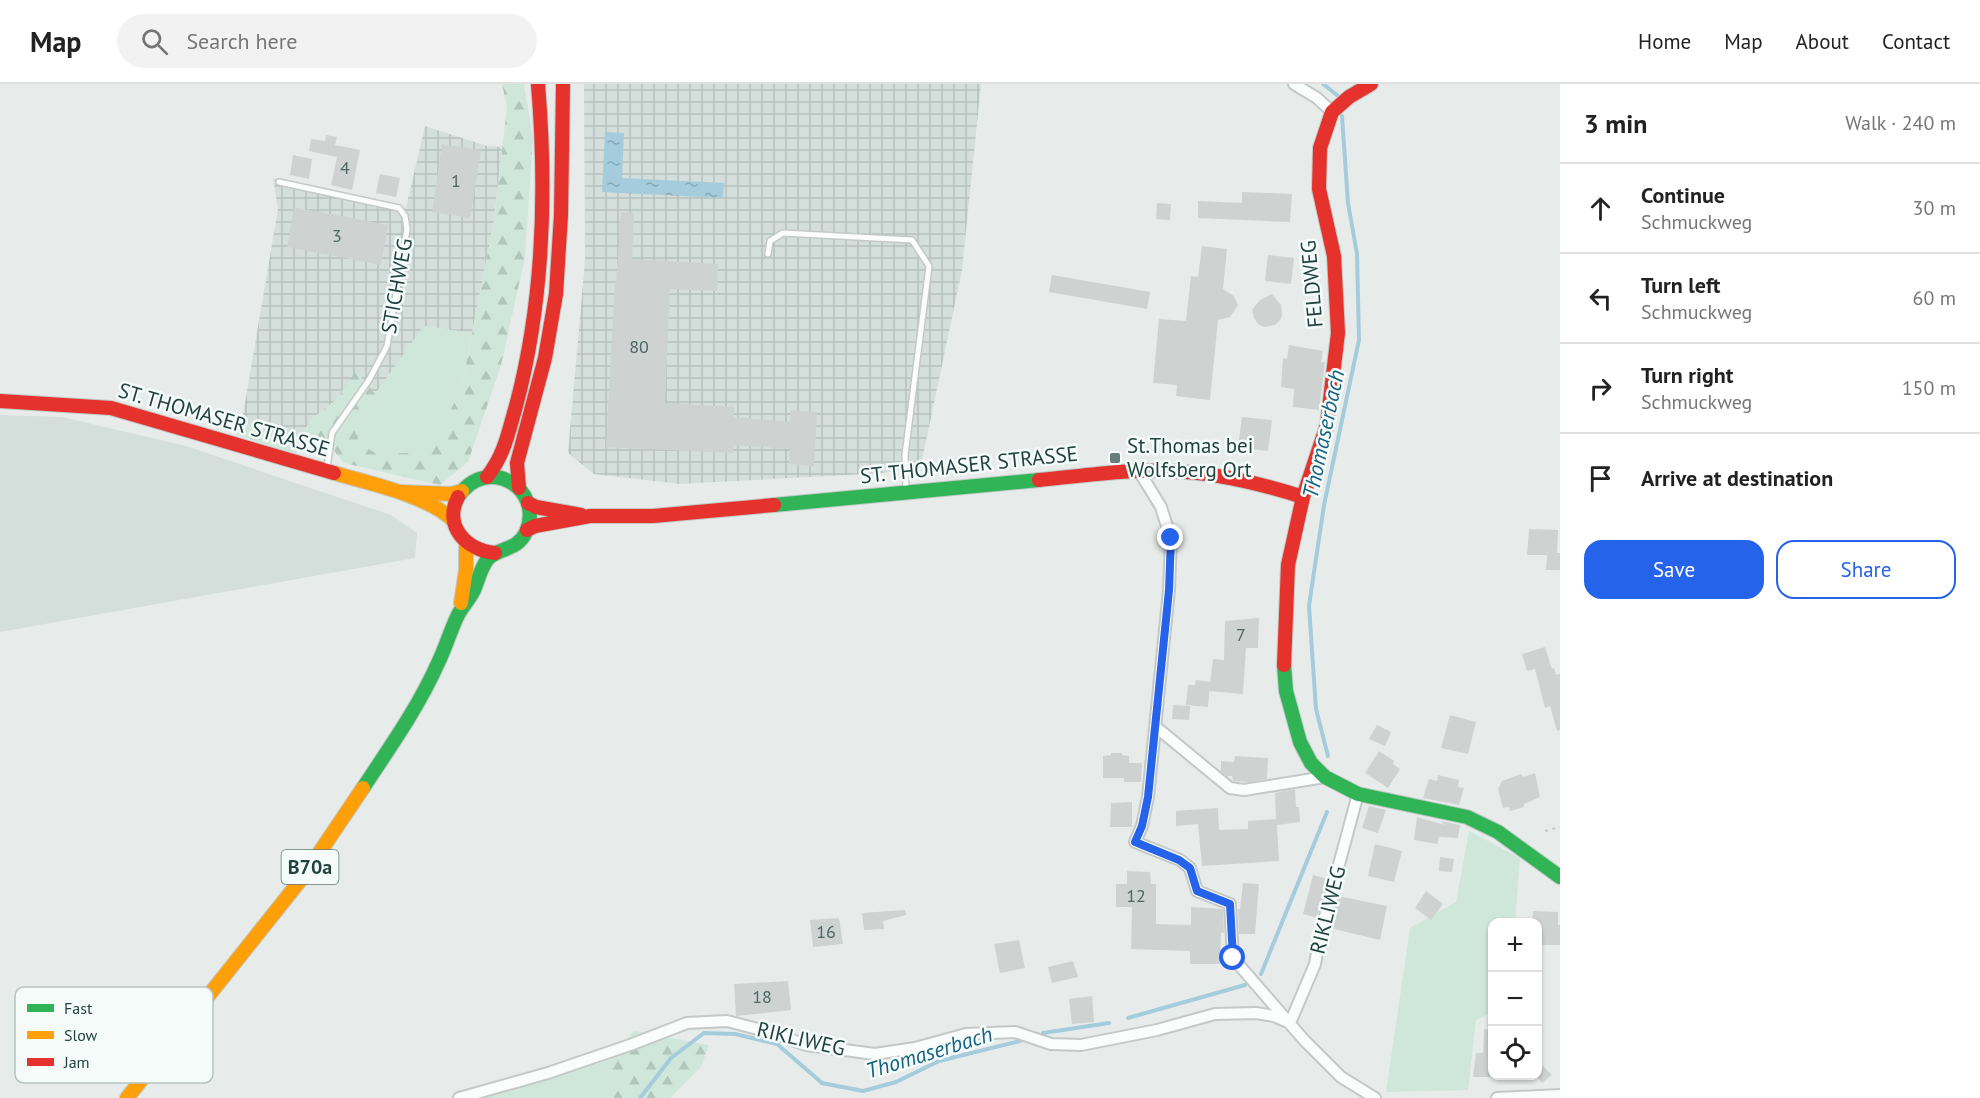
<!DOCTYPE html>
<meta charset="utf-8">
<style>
body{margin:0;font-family:"PT Sans",sans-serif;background:#f2f2f2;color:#222}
.controls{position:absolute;right:18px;bottom:18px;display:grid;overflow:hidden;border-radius:12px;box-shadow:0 2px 4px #0004}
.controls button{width:54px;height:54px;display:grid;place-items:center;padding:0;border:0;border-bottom:2px solid #e0e0e0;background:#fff;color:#222;font:30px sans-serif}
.stop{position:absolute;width:18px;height:18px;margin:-14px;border:4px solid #2563eb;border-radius:50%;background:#fff}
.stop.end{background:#2563eb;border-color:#fff;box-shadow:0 2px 6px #0008}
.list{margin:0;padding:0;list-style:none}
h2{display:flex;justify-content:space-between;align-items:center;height:78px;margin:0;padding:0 24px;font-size:26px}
h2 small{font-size:20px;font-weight:400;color:#767676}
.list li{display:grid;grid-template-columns:39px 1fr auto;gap:18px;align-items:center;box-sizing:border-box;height:90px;padding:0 24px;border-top:2px solid #e0e0e0}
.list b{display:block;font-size:22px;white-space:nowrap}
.list p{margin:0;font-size:20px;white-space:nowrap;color:#767676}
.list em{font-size:20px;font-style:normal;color:#767676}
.actions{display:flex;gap:12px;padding:18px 24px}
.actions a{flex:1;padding:14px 0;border:2px solid #2563eb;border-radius:18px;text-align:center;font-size:21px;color:#2563eb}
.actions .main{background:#2563eb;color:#fff}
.icon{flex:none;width:33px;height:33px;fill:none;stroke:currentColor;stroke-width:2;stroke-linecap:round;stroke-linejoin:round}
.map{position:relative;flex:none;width:1560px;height:1014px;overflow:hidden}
header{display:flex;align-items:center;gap:36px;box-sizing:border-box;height:84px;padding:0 30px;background:#fff;border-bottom:2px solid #e0e0e0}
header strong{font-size:28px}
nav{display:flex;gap:33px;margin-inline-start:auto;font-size:21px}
.search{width:420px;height:54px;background:#f2f2f2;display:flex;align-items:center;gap:15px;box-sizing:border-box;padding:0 21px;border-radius:33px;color:#767676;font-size:22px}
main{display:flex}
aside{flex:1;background:#fff}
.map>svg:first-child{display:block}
.built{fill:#d4dedb}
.industrial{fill:url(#industrial-grid)}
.grass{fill:#cfe6da}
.forest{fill:url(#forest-firs)}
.water{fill:url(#water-ripples)}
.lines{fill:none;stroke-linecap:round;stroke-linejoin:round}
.stream{stroke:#a5ccdd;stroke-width:4}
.building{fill:#ced3d2}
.lane-casing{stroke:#c4c9c8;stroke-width:8}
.street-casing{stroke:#c4c9c8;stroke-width:14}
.fast-casing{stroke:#c2cac8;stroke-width:16}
.slow-casing{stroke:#c2cac8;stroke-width:16}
.jam-casing{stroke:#c2cac8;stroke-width:16}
.path{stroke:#c2cbca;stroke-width:2;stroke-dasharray:3 4.5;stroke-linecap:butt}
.lane{stroke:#fbfcfc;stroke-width:5}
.street{stroke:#fbfcfc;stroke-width:10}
.fast{stroke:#30b455;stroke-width:14}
.slow{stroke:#ff9f0a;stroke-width:14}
.jam{stroke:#e5322d;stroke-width:14}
.route{stroke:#2563eb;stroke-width:8}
.poi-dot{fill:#677e7b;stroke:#f5fbf9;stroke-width:2}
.labels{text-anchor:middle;stroke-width:5;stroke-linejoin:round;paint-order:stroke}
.number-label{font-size:18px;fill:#4e6764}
.shield{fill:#f5fbf9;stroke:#617a77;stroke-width:1.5}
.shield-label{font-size:20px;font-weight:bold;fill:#22423f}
.street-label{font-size:21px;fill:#22423f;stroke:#f5fbf9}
.poi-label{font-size:21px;fill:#22423f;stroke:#f5fbf9;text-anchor:start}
.water-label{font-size:22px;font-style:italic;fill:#166184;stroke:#f5fbf9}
.key{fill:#f5fbf9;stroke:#b6c4c1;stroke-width:1.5}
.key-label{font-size:16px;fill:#22423f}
</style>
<header>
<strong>Map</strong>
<div class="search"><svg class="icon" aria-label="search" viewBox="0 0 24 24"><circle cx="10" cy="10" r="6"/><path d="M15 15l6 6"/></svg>Search here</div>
<nav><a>Home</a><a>Map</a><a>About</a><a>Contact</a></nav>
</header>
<main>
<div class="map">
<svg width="1560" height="1014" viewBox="0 0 1560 1014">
<defs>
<pattern id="industrial-grid" width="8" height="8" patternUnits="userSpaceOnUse" patternTransform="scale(1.5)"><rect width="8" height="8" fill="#d4dedb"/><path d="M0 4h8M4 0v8" fill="none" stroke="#b6c0bd"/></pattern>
<pattern id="forest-firs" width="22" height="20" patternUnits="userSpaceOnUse" patternTransform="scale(1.5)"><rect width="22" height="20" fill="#cfe6da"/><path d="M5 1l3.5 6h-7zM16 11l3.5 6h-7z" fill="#b1c6bc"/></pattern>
<pattern id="water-ripples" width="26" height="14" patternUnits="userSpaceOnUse" patternTransform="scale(1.5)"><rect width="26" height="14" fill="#a5ccdd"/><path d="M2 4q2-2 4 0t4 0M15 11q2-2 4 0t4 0" fill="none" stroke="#86a7b5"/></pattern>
</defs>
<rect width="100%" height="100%" fill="#e7eceb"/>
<path class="built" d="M0,331L62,333L186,362L391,431L417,449L415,474L0,548Z"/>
<path class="industrial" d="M584,0H981L962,186L921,381L885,389L680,400L594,390L568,369L585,177Z
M425,42L487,62L502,63L494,137L472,249L424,242L375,310L356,288L336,316L314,333L299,352L282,358L242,337L278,125L273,94L406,124Z"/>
<path class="grass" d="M424,242L472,249L462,302L431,369L377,370L356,358L361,334L375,310Z
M1469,747L1520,774L1515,838H1492V929L1476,936L1468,1006L1386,1008L1410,844L1456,818Z
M610,976L616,1004L608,1014H486Z"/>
<path class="forest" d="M502,0H524L533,53L525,173L501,281L468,378L440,401L344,379L322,352L295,369L236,351L242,337L282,357L299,352L314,333L336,316L356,287L375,310L361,334L357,358L377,370L431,368L462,302L494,137L507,23Z
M634,947L709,961L701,983L670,1014H608L616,1004L610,976Z"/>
<path class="water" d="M605,48L624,49L622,94L724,99L723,114L602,108Z"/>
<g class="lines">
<path class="stream" d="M1323,0L1337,11
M1328,672L1316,625L1309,522L1324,421L1359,256L1357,170L1348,119L1342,32
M1261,890L1327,728
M1128,934L1245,901
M1043,949L1109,939
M640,1014L671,974L704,949L735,950L777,960L822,999L863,1007L896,998L939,977L1020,957"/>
</g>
<path class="building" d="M326,51L337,53L335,61L360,66L352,106L331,101L337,73L309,67L311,55L325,57Z
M442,60L481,66L470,134L432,128Z
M293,71L312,75L309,95L290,91Z
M380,90L400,94L396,113L376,109Z
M1242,108L1292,110L1290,138L1198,134V117L1242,119Z
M1157,119L1171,120L1170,136L1156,135Z
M294,123L388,141L381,181L287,163Z
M621,128L634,129L632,175L718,180L717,207L670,205L665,319L734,323V333L790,338L791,326L817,328L814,382L789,380L790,365L733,361V369L606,363L615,198H616Z
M1202,162L1227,165L1223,205L1234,212L1238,221L1230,233L1218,236L1210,316L1176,312L1177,301L1153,299L1159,235L1186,237L1191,192L1198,193Z
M1268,171L1294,174L1291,200L1265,197Z
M1052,191L1150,208L1147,225L1049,208Z
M1272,210L1281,221L1282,230L1281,235L1275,241L1264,243L1258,240L1254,234L1252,226L1260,216Z
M1289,261L1323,267L1321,278H1325L1319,326L1293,323L1294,305L1281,303L1283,274L1287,275Z
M1242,333L1272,336L1268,367L1238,363Z
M1529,445L1558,446L1557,469H1560V486H1546L1547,471H1527Z
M1259,534L1258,564H1246L1243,610L1209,607L1213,575L1224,576L1225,537Z
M1545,563L1552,585L1554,584L1556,591L1560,590V646L1557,647L1550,622L1545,624L1535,585L1527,587L1522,570Z
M1196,596L1210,598L1208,623L1186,621L1188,601H1195Z
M1173,621L1190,622L1189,636L1172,635Z
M1450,631L1476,638L1468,670L1441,664Z
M1377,641L1391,648L1385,662L1369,655Z
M1379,667L1394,677L1393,680L1400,685L1388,704L1365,689Z
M1111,669H1122V671L1129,672V679H1142L1141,698H1124V694H1103V672L1111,671Z
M1235,672L1268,674L1267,695L1249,698L1233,697L1232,692H1227L1221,687V677L1234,678Z
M1535,689L1540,713L1524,720V723L1510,727L1509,723L1503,724L1498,705L1502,697L1521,690L1523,693Z
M1438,691L1459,696L1458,703L1464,704L1459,721L1423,714L1429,695L1437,697Z
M1295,705L1296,723H1299L1300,738L1277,741L1279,777L1202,782L1198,740L1176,742V727L1218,724L1219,746L1248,745V737L1276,735L1275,709Z
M1132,718V743H1110L1111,719Z
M1369,722L1386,726L1378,749L1362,744Z
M1417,733L1445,741L1440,737L1460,741L1458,754L1439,753L1437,760L1414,756Z
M1375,760L1402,767L1394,798L1368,792Z
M1440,773L1454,775L1452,788L1439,787Z
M1127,787L1150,788L1151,800H1156V840L1191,841V823L1223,825L1224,849H1221L1220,880H1190V867L1131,865L1132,823H1116V800H1127Z
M1313,791L1327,795L1317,834L1303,830Z
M1243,799L1259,800L1255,850H1239L1238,825H1240Z
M1426,807L1443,820L1431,836L1415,824Z
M1338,812L1387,822L1380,856L1330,844Z
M905,826L906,831L883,837L884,845L864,846L862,829Z
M1533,827L1558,828V841H1560V861H1538V838H1532Z
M839,834L843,860L813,863L810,836Z
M1019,856L1025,884L1000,889L994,860Z
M1073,877L1078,893L1052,899L1048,883Z
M788,897L791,926L736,932L734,900Z
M1092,912L1094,938L1072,940L1069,915Z
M1484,945L1492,946V984H1491L1490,993H1473L1476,969H1483Z
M1538,977L1552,991L1542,999L1538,994Z"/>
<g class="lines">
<defs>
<path id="lane" d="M279,98L399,124L405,132L407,145L387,262L369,296L332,349L327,384
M768,170L770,157L783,149L912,156L929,182L905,371L906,407"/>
<path id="street" d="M1294,0L1317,14L1332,28
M1139,387L1161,423L1171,455L1169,506L1148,713L1142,742L1135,758L1180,776L1190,784L1197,807L1230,820L1233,874L1304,956L1341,993L1375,1014
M1156,643L1230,704L1244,706L1325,693
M1290,939L1315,880L1320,851L1358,710
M459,1014L548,989L630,961L687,939L727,937L773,949L806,961L875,970L915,964L966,950L1015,948L1051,960L1081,961L1157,946L1215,930L1256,929L1274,932L1290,939
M1497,1014L1560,1011"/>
<path id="fast" d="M774,421L1039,396
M1284,581L1286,607L1300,658L1311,679L1325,693L1358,710L1467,733L1498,748L1560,793
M363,704C390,663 418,624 438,579C446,563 451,544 459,529C464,521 470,514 474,506C478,496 481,484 487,476C497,463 517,468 526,448C545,405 487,369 458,413"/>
<path id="slow" d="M334,389C369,399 429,412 454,437
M401,408L451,410L462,407
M461,519L466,486V459
M127,1014L303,793L363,704"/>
<path id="jam" d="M0,317L111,324L334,389
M487,393C505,370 508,349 516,322C544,217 547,108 538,0
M1039,396C1082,392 1125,385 1168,387C1214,388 1259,399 1303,413L1288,481L1284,581
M519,404L517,379L545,274L556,210L561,131L563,0
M458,413C443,442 466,466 495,469
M1303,413L1327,341L1338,249L1334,172L1319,105L1320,64L1332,28L1349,13L1371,0
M528,419L536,423L581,431
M527,446L535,442L590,432H653L774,421"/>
</defs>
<use href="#lane" class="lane-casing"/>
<use href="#street" class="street-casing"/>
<use href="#fast" class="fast-casing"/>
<use href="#slow" class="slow-casing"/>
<use href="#jam" class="jam-casing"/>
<path class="path" d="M1545,747L1560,743"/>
<use href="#lane" class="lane"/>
<use href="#street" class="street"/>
<use href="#fast" class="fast"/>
<use href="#slow" class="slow"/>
<use href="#jam" class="jam"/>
</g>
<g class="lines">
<path class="route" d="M1171,454L1169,506L1148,713L1142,742L1135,758L1179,776L1190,784L1197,807L1230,820L1233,874"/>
</g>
<rect class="poi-dot" x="1109" y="368" width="12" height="12" rx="3"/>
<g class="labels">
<g class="number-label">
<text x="345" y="90">4</text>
<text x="456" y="103">1</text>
<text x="337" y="158">3</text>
<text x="639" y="269">80</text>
<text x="1241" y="557">7</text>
<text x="1136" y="818">12</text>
<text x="826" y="854">16</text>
<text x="762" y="919">18</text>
</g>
<rect class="shield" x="281.5" y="766" width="57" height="34" rx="4.5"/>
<g class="shield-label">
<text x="310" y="790">B70a</text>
</g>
<g class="street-label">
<text transform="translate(1312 200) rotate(-95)" y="7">FELDWEG</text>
<text transform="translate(397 202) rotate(-80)" y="7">STICHWEG</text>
<text transform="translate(224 336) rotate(16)" y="7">ST. THOMASER STRASSE</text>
<text transform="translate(969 381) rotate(-6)" y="7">ST. THOMASER STRASSE</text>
<text transform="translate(1328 826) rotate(-76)" y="7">RIKLIWEG</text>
<text transform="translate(801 955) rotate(13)" y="7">RIKLIWEG</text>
</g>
<g class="poi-label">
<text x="1127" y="369">St.Thomas bei<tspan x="1127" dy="24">Wolfsberg Ort</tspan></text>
</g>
<g class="water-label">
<text transform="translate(1323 350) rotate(-78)" y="8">Thomaserbach</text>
<text transform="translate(929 968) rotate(-17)" y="8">Thomaserbach</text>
</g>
</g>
<rect x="15" y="903" width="198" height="96" rx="9" class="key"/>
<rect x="27" y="920" width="27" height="8" fill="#30b455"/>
<rect x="27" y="947" width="27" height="8" fill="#ff9f0a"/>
<rect x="27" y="974" width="27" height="8" fill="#e5322d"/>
<g class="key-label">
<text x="64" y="930">Fast</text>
<text x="64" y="957">Slow</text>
<text x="64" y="984">Jam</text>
</g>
</svg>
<div class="controls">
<button>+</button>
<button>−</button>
<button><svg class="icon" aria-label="locate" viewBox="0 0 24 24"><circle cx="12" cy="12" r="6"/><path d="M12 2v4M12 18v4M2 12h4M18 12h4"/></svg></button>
</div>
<div class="stop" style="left:1233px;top:874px"></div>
<div class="stop end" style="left:1171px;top:454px"></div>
</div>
<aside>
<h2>3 min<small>Walk · 240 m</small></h2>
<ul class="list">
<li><svg class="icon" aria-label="ahead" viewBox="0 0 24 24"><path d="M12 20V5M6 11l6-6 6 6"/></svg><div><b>Continue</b><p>Schmuckweg</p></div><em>30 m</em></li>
<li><svg class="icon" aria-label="left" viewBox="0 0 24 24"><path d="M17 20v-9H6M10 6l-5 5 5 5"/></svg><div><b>Turn left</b><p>Schmuckweg</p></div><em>60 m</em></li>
<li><svg class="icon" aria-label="right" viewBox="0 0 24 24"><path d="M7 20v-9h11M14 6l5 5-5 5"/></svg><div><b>Turn right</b><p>Schmuckweg</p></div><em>150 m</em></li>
<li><svg class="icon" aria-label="arrive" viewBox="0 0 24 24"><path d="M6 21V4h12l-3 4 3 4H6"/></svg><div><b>Arrive at destination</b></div></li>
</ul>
<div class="actions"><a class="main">Save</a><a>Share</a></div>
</aside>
</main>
